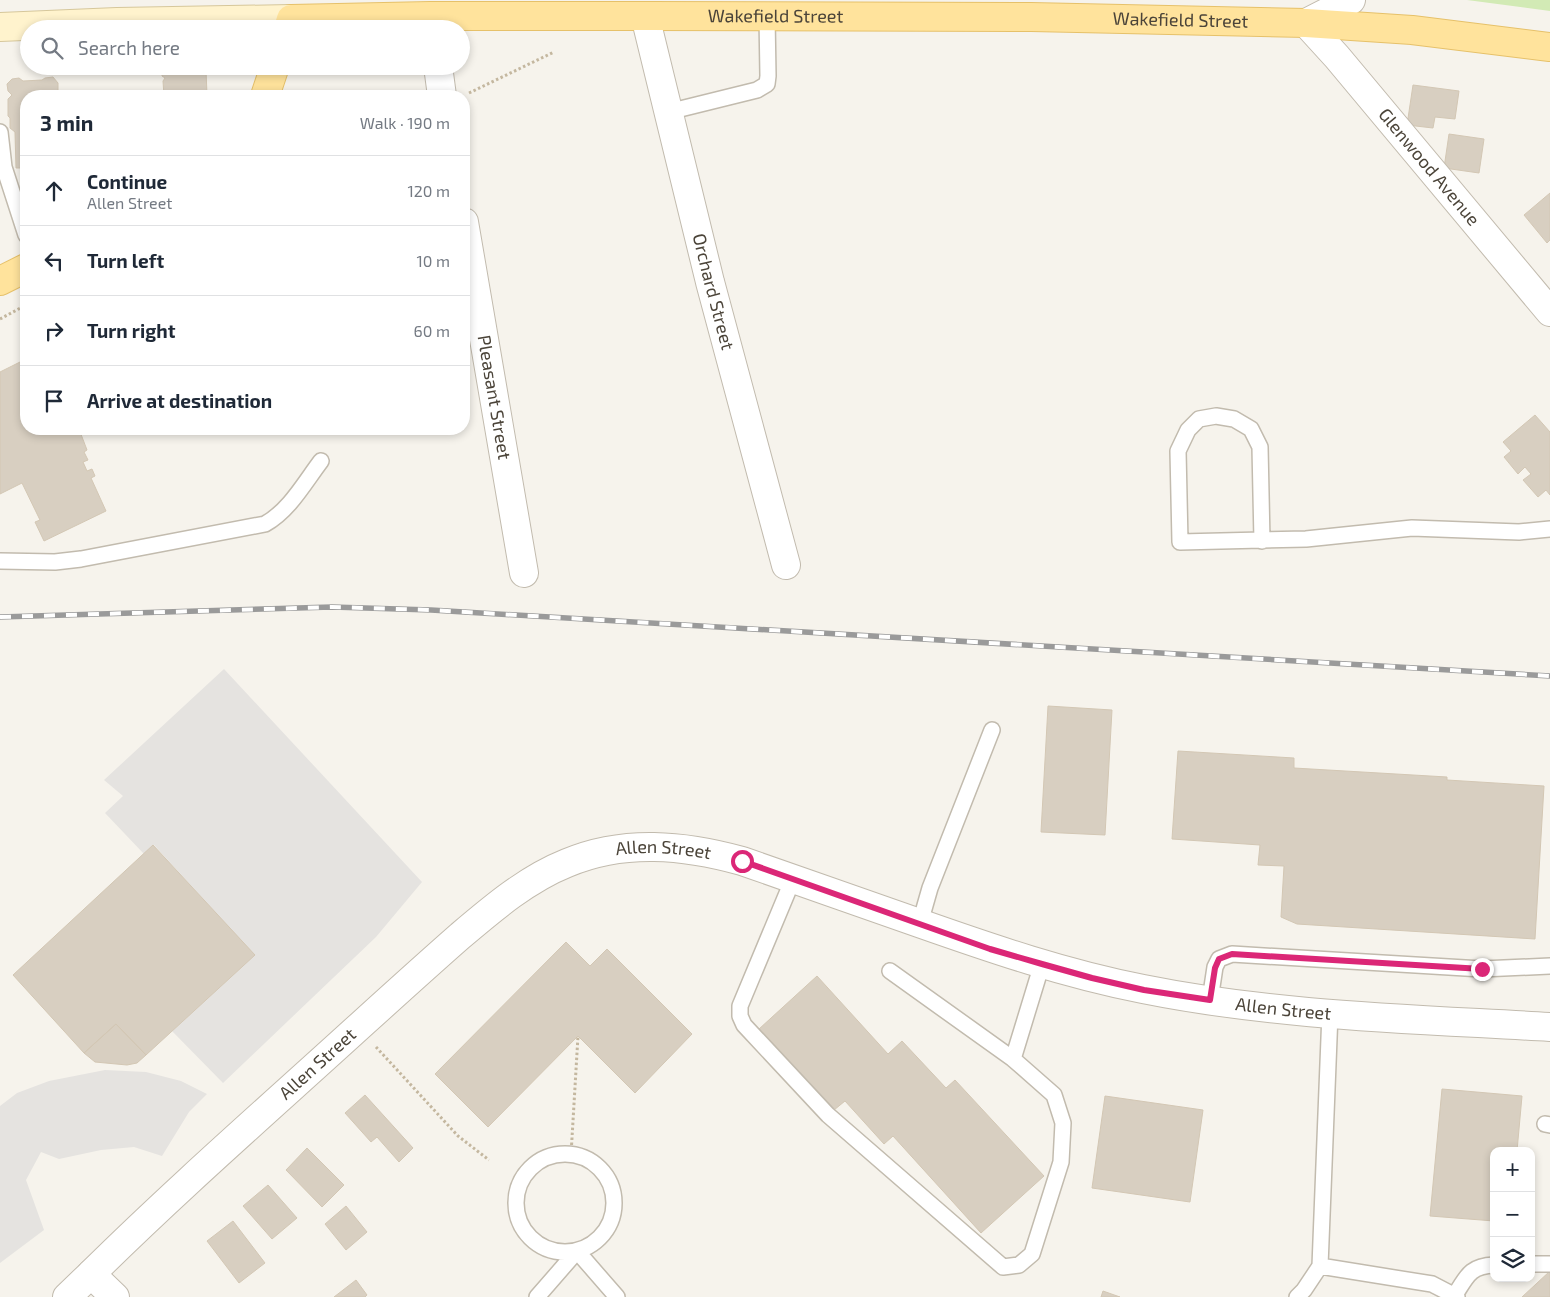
<!DOCTYPE html>
<meta charset="utf-8">
<style>
body{margin:0;font-family:"Exo 2",sans-serif;background:#f2f2f3;color:#1f2937}
.controls{position:absolute;right:15px;bottom:15px;display:grid;overflow:hidden;border-radius:10px;box-shadow:0 2px 8px #0003}
.controls button{width:45px;height:45px;display:grid;place-items:center;padding:0;border:0;border-bottom:1px solid #e0e1e3;background:#fff;color:#1f2937;font:25px sans-serif}
.stop{position:absolute;width:15px;height:15px;margin:-11px;border:4px solid #db2777;border-radius:50%;background:#fff}
.stop.end{background:#db2777;border-color:#fff;box-shadow:0 1px 5px #0008}
.list{margin:0;padding:0;list-style:none}
h2{display:flex;justify-content:space-between;align-items:center;height:65px;margin:0;padding:0 20px;font-size:21px}
h2 small{font-size:16px;font-weight:400;color:#747a83}
.list li{display:grid;grid-template-columns:32px 1fr auto;gap:15px;align-items:center;box-sizing:border-box;height:70px;padding:0 20px;border-top:1px solid #e0e1e3}
.list b{display:block;font-size:19px;white-space:nowrap}
.list p{margin:0;font-size:16px;white-space:nowrap;color:#747a83}
.list em{font-size:16px;font-style:normal;color:#747a83}
.icon{flex:none;width:28px;height:28px;fill:none;stroke:currentColor;stroke-width:2;stroke-linecap:round;stroke-linejoin:round}
.map{position:relative;flex:none;width:1550px;height:1297px;overflow:hidden}
.search{position:absolute;background:#fff;box-shadow:0 2px 8px #0003;left:20px;top:20px;width:450px;height:55px;display:flex;align-items:center;gap:12px;box-sizing:border-box;padding:0 18px;border-radius:28px;color:#747a83;font-size:19px}
.panel{position:absolute;background:#fff;box-shadow:0 2px 8px #0003;left:20px;top:90px;width:450px;height:345px;border-radius:20px}
.map>svg:first-child{display:block}
.green{fill:#d2eab5}
.parking{fill:#e5e3e0}
.building{fill:#d8cfc1;stroke:#d3c7b4}
.lines{fill:none;stroke-linecap:round;stroke-linejoin:round}
.service-casing{stroke:#c2bbae;stroke-width:18}
.minor-casing{stroke:#c2bbae;stroke-width:30}
.tertiary-casing{stroke:#c2bbae;stroke-width:30}
.secondary-casing{stroke:#d6c79b;stroke-width:30}
.primary-casing{stroke:#e6c16a;stroke-width:30}
.path{stroke:#c4b79f;stroke-width:3;stroke-dasharray:2.5 2.5;stroke-linecap:butt}
.service{stroke:#fff;stroke-width:15}
.minor{stroke:#fff;stroke-width:28}
.tertiary{stroke:#fff;stroke-width:28}
.secondary{stroke:#fff3cd;stroke-width:28}
.primary{stroke:#ffe39c;stroke-width:28}
.rail-casing{stroke:#9a9a9a;stroke-width:5.5}
.rail{stroke:#fff;stroke-width:4;stroke-dasharray:11;stroke-linecap:butt}
.route{stroke:#db2777;stroke-width:6}
.labels{text-anchor:middle;stroke-width:4;stroke-linejoin:round;paint-order:stroke}
.street-label{font-size:18px;fill:#4b4439;stroke:#fff}
</style>
<div class="map">
<svg width="1550" height="1297" viewBox="0 0 1550 1297">
<rect width="100%" height="100%" fill="#f6f3ec"/>
<path class="green" d="M1467,0H1550V11Z"/>
<path class="parking" d="M224,669L422,882L376,937L223,1083L172,1031L254,955L154,845L144,854L105,813L123,796L104,780Z
M105,1070L146,1072L181,1081L207,1094L189,1112L162,1156L134,1147L101,1150L59,1159L41,1152L26,1180L44,1230L0,1263V1106L17,1093L49,1081Z"/>
<path class="building" d="M165,66H174L178,70L190,69V67H204L206,69L207,96H164L163,81L165,78L162,76V70Z
M53,77L58,83V91L63,94V96H26V168H16L15,132L10,128V118L8,116V99L12,95L8,91L7,84L12,79L19,78L23,81L42,80L45,78Z
M1413,85L1459,91L1455,119L1435,117L1433,128L1407,125Z
M1449,134L1484,139L1479,173L1444,168Z
M1550,193V240L1547,243L1524,215Z
M26,359V429H79L87,450L84,452L88,460L83,462L87,471L92,469L95,476L91,478L106,511L44,541L35,522L40,520L22,483L0,494V372Z
M1535,415L1550,432V495L1546,490L1538,497L1523,480L1531,474L1525,467L1518,474L1504,457L1511,451L1503,442Z
M1048,706L1112,710L1105,835L1041,832Z
M1178,751L1294,758V768L1447,777V780L1544,786L1535,939L1297,924L1281,917L1284,866L1258,865L1260,845L1172,839Z
M153,845L255,955L146,1055L116,1024L84,1053L13,975Z
M566,942L590,966L607,949L692,1034L635,1093L578,1036L488,1127L435,1074Z
M817,976L888,1054L902,1041L946,1088L955,1080L1044,1176L981,1233L893,1136L884,1144L845,1101L834,1110L759,1029Z
M116,1024L146,1055L137,1063L127,1065L95,1062L84,1053Z
M1442,1089L1522,1096L1517,1151H1494V1221L1430,1216Z
M365,1095L413,1148L399,1162L377,1137L371,1142L345,1113Z
M1105,1096L1203,1110L1190,1202L1092,1188Z
M307,1148L344,1185L322,1207L286,1170Z
M268,1185L297,1218L272,1239L243,1206Z
M346,1206L367,1232L346,1250L325,1224Z
M233,1221L265,1263L239,1283L207,1241Z
M1550,1271V1297H1522Z
M356,1280L367,1295L365,1297H334Z
M1103,1291L1120,1297H1101Z"/>
<g class="lines">
<defs>
<path id="service" d="M668,112L757,90L767,84L768,76L767,16
M0,132L4,167L26,235
M1262,541L1260,447L1251,429L1234,419L1216,416L1199,419L1188,430L1178,451L1180,542L1306,539L1412,528L1519,532L1550,529
M0,561L55,562L81,559L265,524C289,511 305,482 321,461
M793,879L740,1006V1016L744,1025L828,1115L1003,1267L1019,1265L1032,1254L1061,1162L1063,1123L1054,1095L1013,1059L1042,964
M920,923L930,888L992,730
M890,971L1013,1059
M1210,1000L1215,967L1219,959L1232,954L1482,969L1550,966
M1545,1124L1550,1125
M516 1203a49 49 0 1 1 98 0a49 49 0 1 1-98 0Z
M1531,1264H1550
M1320,1266L1432,1284L1457,1297
M1455,1295C1467,1276 1470,1266 1494,1265
M537,1297L577,1251L617,1297
M1297,1297L1304,1290L1320,1266L1330,1013"/>
<g id="minor">
<path id="s1" d="M1351,0L1306,23L1337,57L1550,312"/>
<path id="s2" d="M645,16L710,282L786,565"/>
<path d="M438,66L442,96"/>
<path id="s3" d="M464,222L524,573"/>
<path id="s4" d="M91,1274C179,1187 272,1106 363,1023C395,994 427,965 460,936C493,908 527,879 567,863C624,839 684,845 742,861C801,882 860,902 919,923C993,949 1066,974 1143,989C1277,1016 1415,1019 1550,1027"/>
</g>
<path id="tertiary" d="M67,1297L91,1274L115,1297"/>
<path id="secondary" d="M0,27L117,22L291,19"/>
<g id="primary">
<path id="s5" d="M288,29L291,19L430,16H645L1031,17L1306,23L1412,30L1550,47"/>
<path d="M265,96L275,66"/>
<path d="M0,281L26,268"/>
</g>
</defs>
<use href="#service" class="service-casing"/>
<use href="#minor" class="minor-casing"/>
<use href="#tertiary" class="tertiary-casing"/>
<use href="#secondary" class="secondary-casing"/>
<use href="#primary" class="primary-casing"/>
<path class="path" d="M469,93L554,52
M0,319L26,305
M376,1047L458,1136L489,1160
M571,1155L578,1036"/>
<use href="#service" class="service"/>
<use href="#minor" class="minor"/>
<use href="#tertiary" class="tertiary"/>
<use href="#secondary" class="secondary"/>
<use href="#primary" class="primary"/>
<defs>
<path id="rail" d="M0,617L332,607L431,610L1550,676"/>
</defs>
<use href="#rail" class="rail-casing"/>
<use href="#rail" class="rail"/>
</g>
<g class="lines">
<path class="route" d="M742,861L990,949L1042,964L1092,978L1144,990L1210,1000L1215,968L1219,959L1232,954L1482,969"/>
</g>
<g class="labels">
<g class="street-label">
<text dy="6" stroke="none"><textPath href="#s5" startOffset="495">Wakefield Street</textPath></text>
<text dy="6" stroke="none"><textPath href="#s5" startOffset="900">Wakefield Street</textPath></text>
<text dy="6" stroke="none"><textPath href="#s1" startOffset="240">Glenwood Avenue</textPath></text>
<text dy="6" stroke="none"><textPath href="#s2" startOffset="284">Orchard Street</textPath></text>
<text dy="6" stroke="none"><textPath href="#s3" startOffset="178">Pleasant Street</textPath></text>
<text dy="6" stroke="none"><textPath href="#s4" startOffset="729">Allen Street</textPath></text>
<text dy="6" stroke="none"><textPath href="#s4" startOffset="1372">Allen Street</textPath></text>
<text dy="6" stroke="none"><textPath href="#s4" startOffset="309">Allen Street</textPath></text>
</g>
</g>
</svg>
<div class="controls">
<button>+</button>
<button>−</button>
<button><svg class="icon" aria-label="layers" viewBox="0 0 24 24"><path d="M12 4l9 5-9 5-9-5zM3 14l9 5 9-5"/></svg></button>
</div>
<div class="stop" style="left:742px;top:861px"></div>
<div class="stop end" style="left:1482px;top:969px"></div>
<div class="search"><svg class="icon" aria-label="search" viewBox="0 0 24 24"><circle cx="10" cy="10" r="6"/><path d="M15 15l6 6"/></svg>Search here</div>
<section class="panel">
<h2>3 min<small>Walk · 190 m</small></h2>
<ul class="list">
<li><svg class="icon" aria-label="ahead" viewBox="0 0 24 24"><path d="M12 20V5M6 11l6-6 6 6"/></svg><div><b>Continue</b><p>Allen Street</p></div><em>120 m</em></li>
<li><svg class="icon" aria-label="left" viewBox="0 0 24 24"><path d="M17 20v-9H6M10 6l-5 5 5 5"/></svg><div><b>Turn left</b></div><em>10 m</em></li>
<li><svg class="icon" aria-label="right" viewBox="0 0 24 24"><path d="M7 20v-9h11M14 6l5 5-5 5"/></svg><div><b>Turn right</b></div><em>60 m</em></li>
<li><svg class="icon" aria-label="arrive" viewBox="0 0 24 24"><path d="M6 21V4h12l-3 4 3 4H6"/></svg><div><b>Arrive at destination</b></div></li>
</ul>
</section>
</div>
